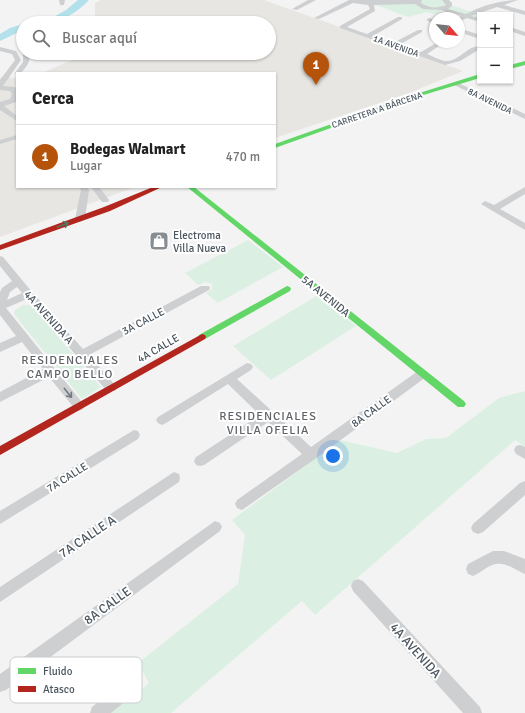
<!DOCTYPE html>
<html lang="es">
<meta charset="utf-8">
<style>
body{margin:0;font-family:Signika,sans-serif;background:#f2f2f2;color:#222}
.controls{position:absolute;right:12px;top:12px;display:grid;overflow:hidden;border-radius:0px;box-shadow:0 1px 3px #0004}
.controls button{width:36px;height:36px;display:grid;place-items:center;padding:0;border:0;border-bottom:1px solid #e0e0e0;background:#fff;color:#222;font:20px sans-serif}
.compass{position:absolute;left:429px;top:12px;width:36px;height:36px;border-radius:50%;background:#fff;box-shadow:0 1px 3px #0004;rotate:118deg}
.you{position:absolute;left:333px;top:456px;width:14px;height:14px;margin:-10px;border:3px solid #fff;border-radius:50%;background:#1a73e8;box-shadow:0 0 0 6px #1a73e833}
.badge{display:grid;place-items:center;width:26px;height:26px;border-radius:50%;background:#b45309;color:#fff;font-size:13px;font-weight:700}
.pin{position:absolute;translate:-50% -33px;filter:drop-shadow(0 1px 2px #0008)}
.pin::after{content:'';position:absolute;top:21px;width:14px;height:12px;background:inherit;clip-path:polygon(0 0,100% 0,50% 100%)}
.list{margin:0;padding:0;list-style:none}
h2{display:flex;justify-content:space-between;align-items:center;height:52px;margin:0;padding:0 16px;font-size:17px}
h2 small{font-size:13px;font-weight:400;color:#767676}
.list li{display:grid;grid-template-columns:26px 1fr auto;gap:12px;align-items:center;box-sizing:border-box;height:64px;padding:0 16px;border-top:1px solid #e0e0e0}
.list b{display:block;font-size:15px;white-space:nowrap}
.list p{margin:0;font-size:13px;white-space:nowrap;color:#767676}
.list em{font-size:13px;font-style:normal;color:#767676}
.icon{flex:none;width:22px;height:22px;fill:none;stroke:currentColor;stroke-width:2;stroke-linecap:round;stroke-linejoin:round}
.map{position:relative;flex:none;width:525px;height:713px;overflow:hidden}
.search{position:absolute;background:#fff;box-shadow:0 1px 3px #0004;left:16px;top:16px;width:260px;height:44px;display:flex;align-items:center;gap:10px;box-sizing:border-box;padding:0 14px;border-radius:22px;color:#767676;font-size:15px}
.panel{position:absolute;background:#fff;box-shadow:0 1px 3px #0004;left:16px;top:72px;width:260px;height:116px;border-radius:0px}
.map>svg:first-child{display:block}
.commercial{fill:#e7e6e2}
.green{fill:#dbf0e2}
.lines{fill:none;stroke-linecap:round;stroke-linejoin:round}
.river{fill:#b2e1eb;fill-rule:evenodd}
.street{fill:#cdcfd1;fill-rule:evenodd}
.fast{fill:#63d668;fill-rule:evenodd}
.jam{fill:#b3261e;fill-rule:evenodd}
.oneway{stroke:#517661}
.oneway2{stroke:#727a81}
.labels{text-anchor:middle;stroke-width:4;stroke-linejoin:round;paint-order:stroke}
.far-street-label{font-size:9px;fill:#4b565f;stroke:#fff}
.poi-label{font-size:11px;fill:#4b565f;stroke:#fff;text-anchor:start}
.street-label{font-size:11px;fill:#4b565f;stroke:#fff}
.neighbourhood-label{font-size:12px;letter-spacing:1px;fill:#5f6367;stroke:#fff}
.near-street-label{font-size:13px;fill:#4b565f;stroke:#fff}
.key{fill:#fff;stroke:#c9cccf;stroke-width:1}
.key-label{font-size:11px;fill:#4b565f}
</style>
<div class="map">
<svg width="525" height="713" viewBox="0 0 525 713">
<rect width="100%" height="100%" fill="#f4f3f3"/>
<path class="commercial" d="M101,0H264L463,71L409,93L275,138V73H42L88,53H269V23H95V3Z
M3,77L17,78V187H135L0,237V78Z"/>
<path class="green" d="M419,0H445L450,5L482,15H480V20L444,9C438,12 434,16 427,12L408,17L376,5Z
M248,240L283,267L218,303L206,293L212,289V284L205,282L198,285L185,273Z
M318,295L356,326L271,380L233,346Z
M23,305H29L34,308L101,387L82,399L14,314L15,310Z
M525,391V447L515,440L315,615L302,601L171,713H111L149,683L138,663L238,584L245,535L232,520L340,440L397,453L426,439L446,438L499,398Z"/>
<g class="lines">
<path class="river" d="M78,0H89C77,13 60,23 43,23L66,10Z
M23,24V30L0,41V34L10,28Z"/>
<path class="street" d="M59,0H65L64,5H60Z
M308,0H316L297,10L292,9Z
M349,0H422L421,3C429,8 437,9 446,5L442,0H449L452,3V6L448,9L466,14C480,6 501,0 518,0L504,5L525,11V15L497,7L471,16L480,18V22L467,18L459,22L458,18L461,16L441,10L423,9L415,4L374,5L375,11L347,27L367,34L398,17H402V19L373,36L393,43L418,30H422V32L399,45L421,52L438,42H445L427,54C432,56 439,60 445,61C459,62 468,45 480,46V49L460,61L445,65L340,28V26L370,9L368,5L353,3L319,19L314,18Z
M429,18L435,20V24L426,20Z
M510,27L525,32V36L510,31Z
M459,28L480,35V39L459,32Z
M0,47L16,51L21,60L3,86L15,87L17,91L16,102L4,106L17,116V121L0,110V102L10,99L12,94L10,91L0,90V80L15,60L12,54L0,51Z
M23,52V53H28C32,61 26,67 21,73L16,74L15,73L23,62Z
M456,82L525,114V119L454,85L452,84Z
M17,135V139L0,144V140Z
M78,187H87L89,190L85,219L80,222L75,219L81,190Z
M91,187H99L109,200L108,202H102Z
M525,187V194L500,209L525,223V230L481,204L485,201L494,205Z
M0,256L3,257L32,292L83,349L201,286H209L210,288L209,290L89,355L115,385L117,388L115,391H107L27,299L6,308L85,406L83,409L79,411L75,409L49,377L0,402V392L43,369L22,342L0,352V343L16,336L0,315V292L2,288L12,281L0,266ZM17,287L22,293L7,300L10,292Z
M247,363L251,364L253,367L251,370L237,379L311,447L418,371H426L428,374L426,377L315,459L242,510L237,508L235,504L237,500L302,454L268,422L204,465L200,466L196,465L194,461L196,457L260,415L228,384L166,423L162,425L158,423L156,420L158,417Z
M134,430L138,431L140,435L138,439L0,524V511Z
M520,445L525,447V459L516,454L514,450L516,446Z
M174,472L179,474L180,478L179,482L0,602V587Z
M525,481V495L483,532L478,534L473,532L471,528L473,524L520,483Z
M215,521L220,523L222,527L220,531L6,690L0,692V674Z
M493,551H504L525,559V574C514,570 505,560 492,565C485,568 480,573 473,576L468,574L466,569L468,564Z
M358,579L363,581L480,707L482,713H463L353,591L351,586L353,581Z
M130,679L136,681L138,687L136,693L111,713H90L92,707L124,681Z"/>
<path class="fast" d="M525,61V65L510,69V65Z
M480,74V78L420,96L275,148V144L416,94Z
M187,187H194L464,401L466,404L464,407H458Z
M287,286L290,287L291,289L290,291L205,339H199L198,337L199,335Z"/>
<path class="jam" d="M153,187H162L110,211L0,250V245L104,207Z
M202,334L205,335L206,337L205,339L0,455V446Z"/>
</g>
<defs><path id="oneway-shaft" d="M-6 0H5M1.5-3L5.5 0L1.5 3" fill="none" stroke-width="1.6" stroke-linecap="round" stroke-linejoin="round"/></defs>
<use class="oneway" href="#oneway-shaft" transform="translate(63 225) rotate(-20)"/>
<use class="oneway2" href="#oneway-shaft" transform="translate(68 393) rotate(51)"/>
<defs>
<symbol id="shop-square" viewBox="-11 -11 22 22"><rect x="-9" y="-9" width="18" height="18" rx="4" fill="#868d93" stroke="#fff"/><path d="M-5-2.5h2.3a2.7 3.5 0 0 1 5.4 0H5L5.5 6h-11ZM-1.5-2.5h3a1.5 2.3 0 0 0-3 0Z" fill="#fff"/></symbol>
</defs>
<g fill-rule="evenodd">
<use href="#shop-square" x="148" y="230" width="22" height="22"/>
</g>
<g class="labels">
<g class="far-street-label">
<text transform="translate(396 46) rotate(20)" y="3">1A AVENIDA</text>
<text transform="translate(490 101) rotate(26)" y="3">8A AVENIDA</text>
<text transform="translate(377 110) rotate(-19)" y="3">CARRETERA A BÁRCENA</text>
</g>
<g class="poi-label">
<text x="173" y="239">Electroma<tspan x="173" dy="13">Villa Nueva</tspan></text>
</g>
<g class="street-label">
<text transform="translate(326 296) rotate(39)" y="4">5A AVENIDA</text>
<text transform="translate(49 317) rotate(48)" y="4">4A AVENIDA A</text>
<text transform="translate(143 321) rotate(-28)" y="4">3A CALLE</text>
<text transform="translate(158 348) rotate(-30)" y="4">4A CALLE</text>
<text transform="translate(371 411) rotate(-36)" y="4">8A CALLE</text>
<text transform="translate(67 477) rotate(-32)" y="4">7A CALLE</text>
</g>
<g class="neighbourhood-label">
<text x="70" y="364">RESIDENCIALES<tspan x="70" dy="14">CAMPO BELLO</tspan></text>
<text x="268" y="420">RESIDENCIALES<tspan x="268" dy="14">VILLA OFELIA</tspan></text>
</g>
<g class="near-street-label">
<text transform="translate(87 536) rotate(-34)" y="5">7A CALLE A</text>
<text transform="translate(107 605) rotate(-36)" y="5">8A CALLE</text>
<text transform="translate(416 650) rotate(48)" y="5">4A AVENIDA</text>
</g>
</g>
<rect x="10" y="657" width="132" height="46" rx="6" class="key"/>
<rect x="18" y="668" width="18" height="6" fill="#63d668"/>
<rect x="18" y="686" width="18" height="6" fill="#b3261e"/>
<g class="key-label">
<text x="43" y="675">Fluido</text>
<text x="43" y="693">Atasco</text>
</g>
</svg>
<div class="controls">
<button>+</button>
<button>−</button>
</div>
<svg class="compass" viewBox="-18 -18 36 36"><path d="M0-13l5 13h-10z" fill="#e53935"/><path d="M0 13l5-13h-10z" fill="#767676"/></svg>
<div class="you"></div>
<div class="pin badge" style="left:316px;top:85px">1</div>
<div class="search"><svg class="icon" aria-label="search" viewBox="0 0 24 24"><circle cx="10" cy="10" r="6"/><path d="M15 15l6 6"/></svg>Buscar aquí</div>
<section class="panel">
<h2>Cerca<small></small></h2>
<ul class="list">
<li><span class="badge">1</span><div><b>Bodegas Walmart</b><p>Lugar</p></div><em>470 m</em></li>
</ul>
</section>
</div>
